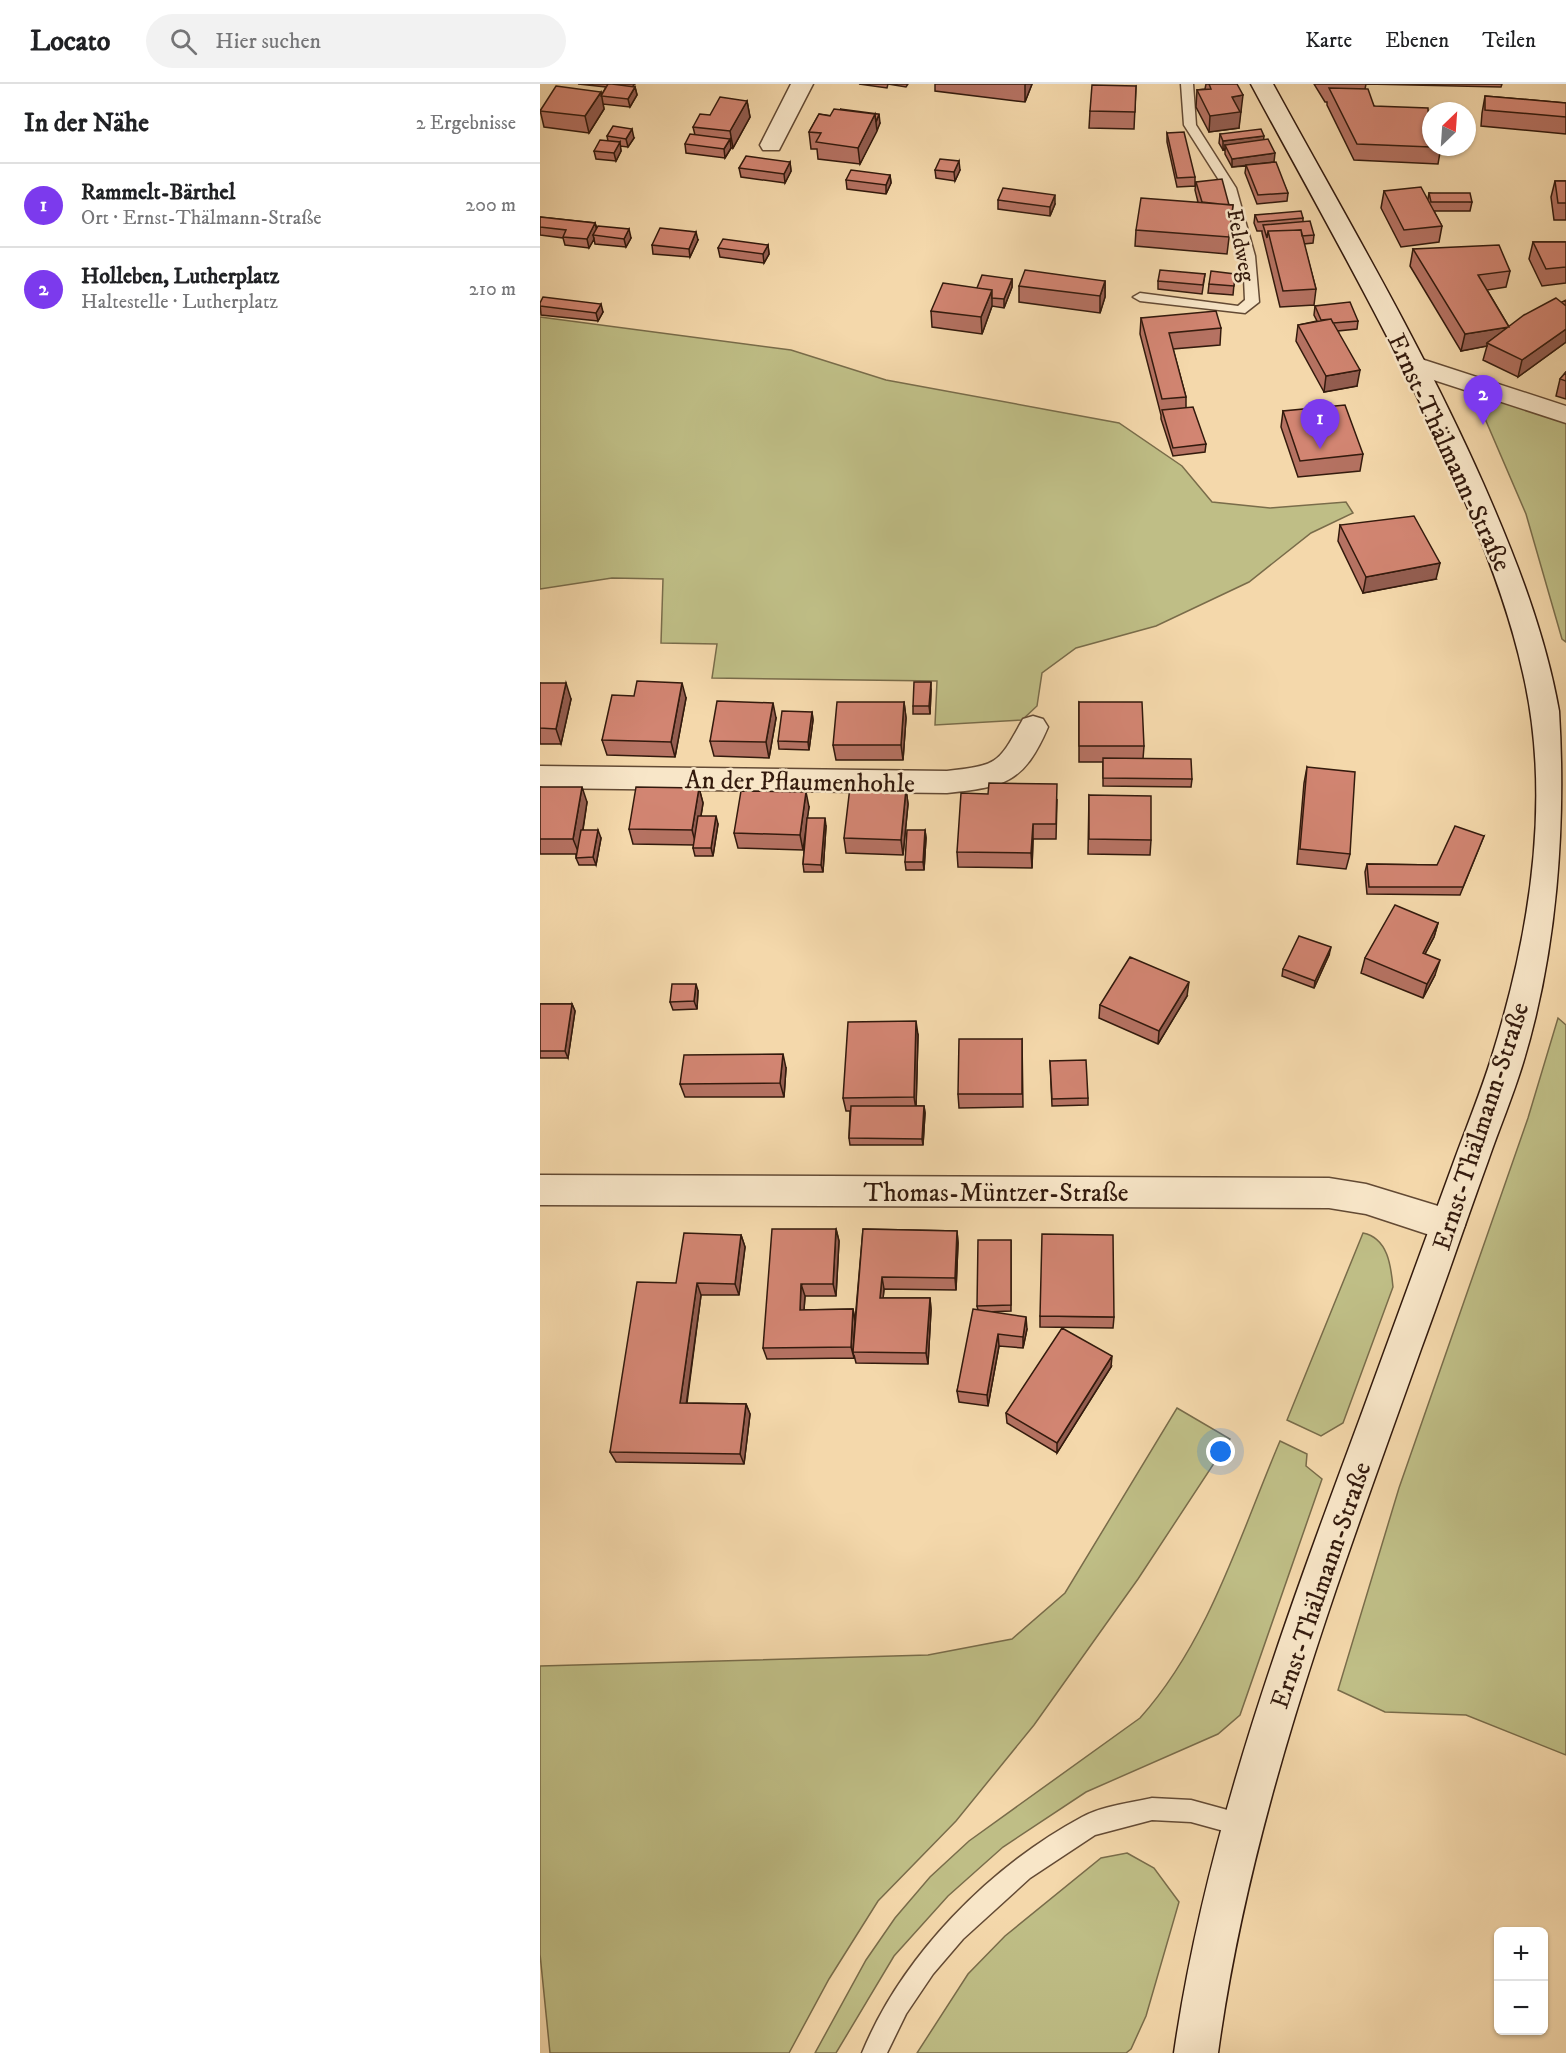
<!DOCTYPE html>
<html lang="de">
<meta charset="utf-8">
<style>
body{margin:0;font-family:"IM FELL DW Pica",serif;background:#f2f2f2;color:#202124}
.controls{position:absolute;right:18px;bottom:18px;display:grid;overflow:hidden;border-radius:9px;box-shadow:0 2px 4px #0004}
.controls button{width:54px;height:54px;display:grid;place-items:center;padding:0;border:0;border-bottom:2px solid #e0e0e0;background:#fff;color:#202124;font:30px sans-serif}
.compass{position:absolute;left:882px;top:18px;width:54px;height:54px;border-radius:50%;background:#fff;box-shadow:0 2px 4px #0004;rotate:25deg}
.you{position:absolute;left:681px;top:1368px;width:21px;height:21px;margin:-15px;border:4px solid #fff;border-radius:50%;background:#1a73e8;box-shadow:0 0 0 9px #1a73e833}
.badge{display:grid;place-items:center;width:39px;height:39px;border-radius:50%;background:#7c3aed;color:#fff;font-size:20px;font-weight:700}
.pin{position:absolute;translate:-50% -50px;filter:drop-shadow(0 2px 3px #0008)}
.pin::after{content:'';position:absolute;top:32px;width:21px;height:18px;background:inherit;clip-path:polygon(0 0,100% 0,50% 100%)}
.list{margin:0;padding:0;list-style:none}
h2{display:flex;justify-content:space-between;align-items:center;height:78px;margin:0;padding:0 24px;font-size:26px}
h2 small{font-size:20px;font-weight:400;color:#757577}
.list li{display:grid;grid-template-columns:39px 1fr auto;gap:18px;align-items:center;box-sizing:border-box;height:84px;padding:0 24px;border-top:2px solid #e0e0e0}
.list b{display:block;font-size:22px;white-space:nowrap}
.list p{margin:0;font-size:20px;white-space:nowrap;color:#757577}
.list em{font-size:20px;font-style:normal;color:#757577}
.icon{flex:none;width:33px;height:33px;fill:none;stroke:currentColor;stroke-width:2;stroke-linecap:round;stroke-linejoin:round}
.map{position:relative;flex:none;width:1026px;height:1969px;overflow:hidden}
header{display:flex;align-items:center;gap:36px;box-sizing:border-box;height:84px;padding:0 30px;background:#fff;border-bottom:2px solid #e0e0e0}
header strong{font-size:28px}
nav{display:flex;gap:33px;margin-inline-start:auto;font-size:21px}
.search{width:420px;height:54px;background:#f2f2f2;display:flex;align-items:center;gap:15px;box-sizing:border-box;padding:0 21px;border-radius:33px;color:#757577;font-size:22px}
main{display:flex}
aside{flex:1;background:#fff}
.map>svg:first-child{display:block}
.green{fill:#bfbe86;stroke:#796c4a;stroke-width:1.5}
.lines{fill:none;stroke-linecap:round;stroke-linejoin:round}
.lane-casing{stroke:#634a34;stroke-width:3}
.street-casing{stroke:#634a34;stroke-width:3}
.secondary-casing{stroke:#331a0d;stroke-width:3}
.lane{fill:#f8e6c8;fill-rule:evenodd}
.street{fill:#f8e6c8;fill-rule:evenodd}
.secondary{fill:#f8e6c8;fill-rule:evenodd}
.wall{fill:#b57262;stroke:#331a0d;stroke-width:1.5}
.shaded-wall{fill:#935d50;stroke:#331a0d;stroke-width:1.5}
.building{fill:#d28572;stroke:#331a0d;stroke-width:1.5}
.labels{text-anchor:middle;stroke-width:5;stroke-linejoin:round;paint-order:stroke}
.far-street-label{font-size:22px;fill:#331a0d;stroke:#f8e6c8}
.street-label{font-size:26px;fill:#331a0d;stroke:#f8e6c8}
</style>
<header>
<strong>Locato</strong>
<div class="search"><svg class="icon" aria-label="search" viewBox="0 0 24 24"><circle cx="10" cy="10" r="6"/><path d="M15 15l6 6"/></svg>Hier suchen</div>
<nav><a>Karte</a><a>Ebenen</a><a>Teilen</a></nav>
</header>
<main>
<aside>
<h2>In der Nähe<small>2 Ergebnisse</small></h2>
<ul class="list">
<li><span class="badge">1</span><div><b>Rammelt-Bärthel</b><p>Ort · Ernst-Thälmann-Straße</p></div><em>200 m</em></li>
<li><span class="badge">2</span><div><b>Holleben, Lutherplatz</b><p>Haltestelle · Lutherplatz</p></div><em>210 m</em></li>
</ul>
</aside>
<div class="map">
<svg width="1026" height="1969" viewBox="0 0 1026 1969">
<rect width="100%" height="100%" fill="#f4d8ab"/>
<filter id="stains"><feTurbulence type="fractalNoise" baseFrequency=".00333" numOctaves="4"/><feColorMatrix values="0 0 0 0 .2 0 0 0 0 .09 0 0 0 0 .02 0 0 0 .5 -.17"/></filter>
<radialGradient id="worn" r=".72"><stop offset=".6" stop-color="#630" stop-opacity="0"/><stop offset="1" stop-color="#630" stop-opacity=".3"/></radialGradient>
<path class="green" d="M0,233L251,266L346,296L579,339L642,382L672,418L730,424L806,418L813,429L771,449L709,498L616,542L536,564L502,589L497,622L482,636L395,641L397,597L172,594L177,560L121,559L123,495L72,494L0,505Z
M940,311L1026,339V558L1022,555L986,430L937,316Z
M1018,934L1026,941V1671L926,1631L845,1628L798,1606L859,1404L988,1034Z
M823,1149C848,1154 851,1182 853,1203L803,1339L781,1352L747,1336Z
M637,1324L690,1355L598,1495L494,1641L416,1737L338,1817L289,1895L249,1969H10L0,1870V1582L388,1571L472,1555L525,1509Z
M740,1357L767,1370L766,1382L782,1395L700,1631L678,1650L546,1708L463,1763L408,1812L354,1872L296,1969H275L326,1876L355,1834L390,1793L429,1757L600,1634C669,1557 700,1451 740,1357Z
M587,1769L614,1784L639,1818L606,1932L591,1965L586,1969H377L428,1890L465,1852L561,1774Z"/>
<g class="lines">
<defs>
<path id="lane" d="M641,0H653L656,41L696,104L715,172L719,218L705,229L600,217L593,213L600,209L698,222L705,216L703,172L684,104L644,41Z
M612,1714L651,1716L702,1730L710,1733L713,1741L710,1749L702,1752L651,1738L612,1736L555,1751L490,1794L423,1855L393,1890L366,1930L347,1969H322C362,1872 449,1783 542,1733C562,1722 590,1719 612,1714Z"/>
<path id="street" d="M251,0H273L239,66H223L220,61Z
M872,272L1026,322V339L863,286L860,280L863,274Z
M493,632L503,635L508,643C484,699 465,703 407,709L0,704V682L407,687C459,681 458,680 483,635Z
M0,1091L789,1094L826,1100L908,1125L920,1130L925,1141L920,1152L908,1157L826,1130L789,1124L0,1121Z"/>
<path id="secondary" d="M711,0H733C805,132 882,261 943,399C975,472 1005,548 1019,627C1026,742 1017,868 983,979C973,1012 959,1045 948,1077C925,1140 904,1203 881,1265C799,1495 711,1726 678,1969H634C666,1747 745,1536 823,1326C853,1244 883,1162 913,1080C926,1044 941,1008 952,972C990,850 1012,714 983,589C969,525 944,461 918,401C858,263 782,132 711,0Z"/>
</defs>
<use href="#lane" class="lane-casing"/>
<use href="#street" class="street-casing"/>
<use href="#secondary" class="secondary-casing"/>
<use href="#lane" class="lane"/>
<use href="#street" class="street"/>
<use href="#secondary" class="secondary"/>
</g>
<path class="wall" d="M38,0H95L93,2L95,3L97,11L90,23L63,20L64,25L49,49L4,43L0,26L61,12L66,3Z
M319,0H368L366,3L348,0L347,4Z
M395,0H492L485,18L395,7Z
M666,0H697L701,28H700L699,44L669,48L656,23L657,6L665,5Z
M774,0H962L961,3L826,0L825,5L834,22L889,46L901,63L898,80L814,76L787,21V18H785Z
M596,2L594,45L549,44L550,27Z
M945,12L1026,19V50L941,42L942,29Z
M207,17L210,33L193,64H191L185,74L146,69L145,60L155,51L153,43L170,31Z
M279,30L340,39L320,80L278,75L277,65H271L269,48Z
M627,49L655,93V102L637,103L627,58Z
M680,50L724,56L748,109L747,117L717,120L705,89L706,82L692,83L685,70V65L683,66L679,59Z
M67,52L94,54L88,63L80,62L81,67L76,77L56,75L54,67L68,57Z
M250,78L251,87L245,99L201,93L199,84Z
M395,86H420L415,97L396,94Z
M350,91L351,99L346,110L307,105L306,96Z
M1015,97H1026V136H1014L1011,113Z
M656,98L689,121H693L687,170L595,162L596,146L658,118L655,106Z
M844,107L888,115L889,109L932,118L930,127H894L902,142L899,158L861,163L841,124Z
M458,116L515,120L510,132L458,125Z
M715,131L763,134V138L774,151L773,159L764,160L776,205L774,221L740,223L722,149V147H717L714,139Z
M0,133L55,139L57,144L91,154L86,163L55,160L54,155L49,164L25,161L23,154L0,151Z
M158,156L150,173L113,170L112,161Z
M993,158H1026V199L1002,202L989,175Z
M228,161L229,170L224,179L180,173L178,164Z
M873,165L970,187L966,203L947,206L969,243L1026,216V258L978,293L943,276L947,262L921,267L870,182Z
M665,190L662,210L618,205V197Z
M695,190L693,211L668,209L669,200Z
M472,195V203L464,224L452,222L442,250L392,243L391,227L437,204Z
M565,197V213L560,229L479,218V202Z
M0,219L63,228L58,237L1,231Z
M775,222L818,237L817,245L798,247L817,302L784,308L756,257L758,241L777,237L774,231Z
M601,234L681,244L680,261L633,265L646,313V324L666,360L665,368L633,372L621,335V331L600,250Z
M1026,288V315L1016,312L1020,295Z
M743,327L823,370L820,387L758,393L741,343Z
M800,441L896,495L823,509L798,457Z
M0,599L31,615L21,660H0Z
M391,606L390,630H373V622Z
M146,614L135,673L67,671L62,656Z
M364,618L366,634L363,676H296L293,661Z
M539,618L604,662L603,675L652,695L651,703L563,702V678H539Z
M272,628L273,636L269,666L239,665L238,657Z
M236,634L229,674L174,672L170,657Z
M767,683L810,770L806,785L757,780L764,699Z
M0,703L47,718L43,746L61,754L56,781H39L36,774V770H0Z
M159,704L163,719L161,732L178,740L173,772H155L153,764L154,761L93,760L89,745Z
M366,705L368,720L363,771L306,769L304,754Z
M549,711L611,756L610,771L548,770Z
M517,716L516,755H493L492,784L418,783L417,768Z
M269,723L267,734L286,742L283,788H264L263,780L266,744L263,766L198,764L194,749Z
M385,746L386,754L384,786H366L365,778Z
M944,752L920,811L827,810L825,788L827,780L897,781Z
M898,839L894,853L885,870L895,891L883,914L821,889L825,874Z
M789,871L774,904L742,892L743,885Z
M158,907L157,925L133,926L130,918Z
M647,912L618,960L559,934L560,921Z
M0,920H32L35,927L28,974H0Z
M378,951L376,1022H384L385,1029L383,1061H310L309,1054L310,1027H306L303,1014Z
M482,955L483,1023L419,1024L418,1010Z
M510,977L548,1014V1021L512,1022Z
M246,984L244,1013H145L140,1000Z
M296,1145L299,1157L296,1212H265L264,1226L313,1225L315,1237L323,1145L417,1147L418,1159L416,1206L344,1205L343,1214H390L391,1226L388,1280L316,1279L314,1271V1274L227,1275L223,1264Z
M201,1151L205,1163L199,1211H161L147,1319L206,1320L210,1330L204,1380L76,1378L70,1368L136,1199Z
M471,1156V1227L447,1228L487,1245L483,1264L459,1262L448,1322L419,1318L417,1307L438,1226L437,1222Z
M500,1232L574,1233L573,1244L500,1243Z
M571,1283L517,1369L467,1339L466,1329Z"/>
<path class="shaded-wall" d="M486,0H492L485,18V1Z
M95,3L97,11L90,23L88,15Z
M61,8L64,25L49,49L45,32Z
M703,11L699,44L669,48L670,32L692,13Z
M207,17L210,33L193,64L190,47Z
M335,30L337,47L320,80L318,64Z
M339,30L340,39L337,47L336,38Z
M92,45L94,54L88,63L86,55Z
M724,52L723,61H685V65L683,66V57Z
M190,55L191,64L185,74L184,65Z
M80,58L81,67L76,77L74,69Z
M735,69L734,78L692,83V75Z
M419,77L420,86L415,97L414,88Z
M250,78L251,87L245,99L244,90Z
M350,91L351,99L346,110V101Z
M515,111V120L510,132V123Z
M55,139L57,147L53,151L54,155L49,164L47,155Z
M89,145L91,154L86,163L84,155Z
M156,148L158,156L150,173L149,165Z
M228,161L229,170L224,179L223,170Z
M472,195V203L464,224V215Z
M565,197V213L560,229V212Z
M452,206V222L442,250L441,233Z
M61,220L63,228L58,237L56,229Z
M969,243L947,259V262L921,267L925,250Z
M1026,245V258L978,293L982,276Z
M820,286L817,302L784,308L786,292Z
M900,479L896,495L823,509L826,493Z
M391,598V606L390,630L389,622Z
M26,599L31,615L21,660L16,645Z
M142,599L146,614L135,673L131,658Z
M364,618L366,634L363,676L361,661Z
M233,619L236,634L229,674L226,658Z
M272,628L273,636L269,666L268,658Z
M42,703L47,718L39,770L33,755Z
M159,704L163,719L156,761L152,746Z
M366,705L368,720L363,771L361,756Z
M266,708L269,723L263,766L260,751Z
M176,732L178,740L173,772L171,764Z
M285,734L286,742L283,788L281,781Z
M493,740V755L492,784L491,769Z
M58,746L61,754L56,781L53,773Z
M385,746L386,754L384,786L383,778Z
M898,839L894,853L878,883L883,869Z
M791,863L789,871L774,904L775,897Z
M900,876L895,891L883,914L887,900Z
M649,898L647,912L618,960L619,947Z
M156,900L158,907L157,925L154,917Z
M32,920L35,927L28,974L25,967Z
M376,937L378,951L376,1026L374,1013Z
M243,970L246,984L244,1013L240,999Z
M384,1022L385,1029L383,1061L382,1055Z
M296,1145L299,1157L296,1212L293,1200Z
M417,1147L418,1159L416,1206L415,1194Z
M201,1151L205,1163L199,1211L195,1200Z
M342,1193L344,1205L342,1226L340,1214Z
M157,1199L161,1211L145,1329L140,1319Z
M261,1200L265,1212L263,1238L260,1226Z
M390,1214L391,1226L388,1280L386,1269Z
M313,1225L315,1237L313,1268L314,1274L311,1263Z
M486,1233L487,1245L483,1264V1253Z
M458,1250L459,1262L448,1322L447,1311Z
M572,1272L571,1283L517,1369V1359Z
M206,1320L210,1330L204,1380L200,1370Z"/>
<path class="building" d="M68,0H72L95,3L88,15L61,12Z
M669,0H697L703,11L692,13L700,28L670,32L657,6L671,5Z
M552,1L596,2L595,28L550,27Z
M16,2L61,8L45,32L0,27Z
M789,4L828,5L834,22L888,24L889,46H891V63L817,60Z
M945,12L1026,19V33L945,26Z
M180,13L207,17L190,47L153,43L160,30L170,31Z
M294,25L335,30L318,64L276,58L281,49L269,48L279,30L290,32Z
M300,25L339,30L336,38L335,30Z
M73,42L92,45L86,55L67,52Z
M721,45L724,52L683,57L680,50Z
M644,48L655,93L637,94L627,49Z
M150,50L190,55L184,65L145,60Z
M728,55L735,69L692,75L685,61Z
M60,56L80,58L74,69L54,67Z
M206,72L250,78L244,90L199,84Z
M400,75L419,77L414,88L395,86Z
M736,78L748,109L718,111L706,81Z
M311,86L350,91L346,101L306,96Z
M682,95L689,121L662,118L656,98Z
M1015,97H1026V119H1018Z
M881,103L902,142L864,146L844,107Z
M463,104L515,111L510,123L458,116Z
M889,109H930L932,118H891Z
M601,114L693,121L689,153L596,146Z
M761,127L763,134L718,138L715,131Z
M0,133L55,139L47,155L23,153L26,146L0,143Z
M770,137L774,151L762,152L761,146L728,147L727,154L723,141Z
M58,142L89,145L84,155L53,151Z
M120,144L156,148L149,165L112,161Z
M761,146L776,205L743,207L728,147Z
M183,155L228,161L223,170L178,164Z
M993,158H1026V183L1006,185Z
M959,161L970,187L938,191L969,243L925,250L873,165Z
M485,186L565,197L560,212L479,202Z
M620,186L665,190L663,201L618,197Z
M671,187L695,190L694,202L669,200Z
M442,191L472,195L464,215L452,214V206L437,204Z
M403,199L452,206L441,233L391,227Z
M3,213L61,220L56,229L0,222V219Z
M1016,214L1026,222V245L982,276L947,259L984,231Z
M810,218L818,237L793,239L791,235L781,236L775,222Z
M676,227L681,244L629,249L646,313L622,315L601,234Z
M791,235L820,286L786,292L758,241Z
M1026,288V297L1020,295Z
M805,321L823,370L760,377L743,327Z
M653,323L666,360L633,364L622,326Z
M874,432L900,479L826,493L800,441Z
M97,597L142,599L131,658L62,656L72,611L94,612Z
M374,598H391L389,622H373Z
M0,599H26L16,645L0,644Z
M177,617L233,619L226,658L170,657Z
M297,618H364L361,661H293Z
M539,618H602L604,662H539Z
M242,627L272,628L268,658L238,657Z
M563,674L651,675L652,695L563,694Z
M767,683L815,688L810,770L760,765Z
M449,699L517,700L516,740H493L491,769L417,768L421,709L448,710Z
M0,703H42L33,755H0Z
M96,703L159,704L152,746L89,745Z
M310,703L366,705L361,756L304,754Z
M201,707L266,708L260,751L194,749Z
M549,711L611,712V756L549,755Z
M158,732H176L171,764H153Z
M267,734H285L281,781L263,780Z
M915,742L944,752L923,803H829L827,780L897,781Z
M41,746H58L53,773L36,774Z
M367,746H385L383,778H365Z
M855,821L898,839L883,869L900,876L887,900L825,874Z
M759,852L791,863L775,897L743,885Z
M590,873L649,898L619,947L560,921Z
M132,900H156L154,917L130,918Z
M0,920H32L25,967H0Z
M376,937L374,1013L303,1014L308,938Z
M419,955H482V1010H418Z
M243,970L240,999L140,1000L144,971Z
M546,976L548,1014L512,1015L510,977Z
M311,1022H384L382,1055L309,1054Z
M232,1145H296L293,1200H261L260,1226L313,1225L311,1263L223,1264Z
M323,1145L417,1147L415,1194L342,1193L340,1214H390L386,1269L313,1268Z
M144,1149L201,1151L195,1200L157,1199L140,1319L206,1320L200,1370L70,1368L97,1198L136,1199Z
M502,1150L573,1151L574,1233L500,1232Z
M438,1156H471V1221L437,1222Z
M433,1225L486,1233L483,1253L458,1250L447,1311L417,1307Z
M522,1244L572,1272L517,1359L466,1329Z"/>
<g class="labels">
<g class="far-street-label">
<text transform="translate(702 161) rotate(79)" y="8">Feldweg</text>
</g>
<g class="street-label">
<text transform="translate(910 368) rotate(65)" y="9">Ernst-Thälmann-Straße</text>
<text transform="translate(260 697) rotate(1)" y="9">An der Pflaumenhohle</text>
<text transform="translate(940 1042) rotate(-72)" y="9">Ernst-Thälmann-Straße</text>
<text x="456" y="1117">Thomas-Müntzer-Straße</text>
<text transform="translate(780 1501) rotate(-71)" y="9">Ernst-Thälmann-Straße</text>
</g>
</g>
<rect width="100%" height="100%" filter="url(#stains)"/>
<rect width="100%" height="100%" fill="url(#worn)"/>
</svg>
<div class="controls">
<button>+</button>
<button>−</button>
</div>
<svg class="compass" viewBox="-18 -18 36 36"><path d="M0-13l5 13h-10z" fill="#e53935"/><path d="M0 13l5-13h-10z" fill="#757577"/></svg>
<div class="you"></div>
<div class="pin badge" style="left:780px;top:365px">1</div>
<div class="pin badge" style="left:943px;top:341px">2</div>
</div>
</main>
